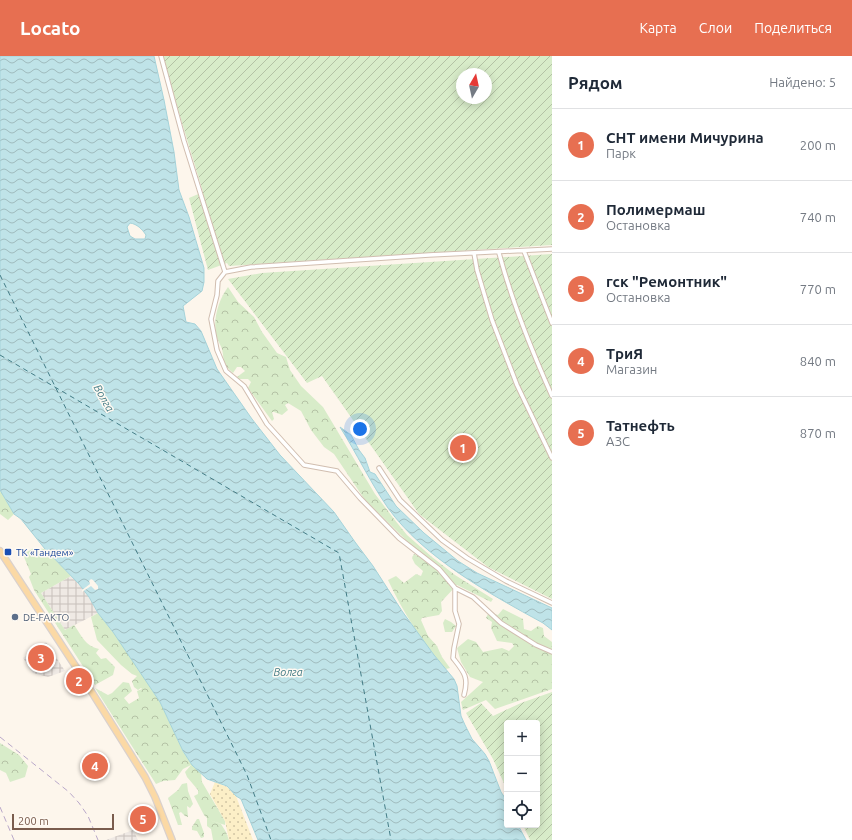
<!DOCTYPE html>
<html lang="ru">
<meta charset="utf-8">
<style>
body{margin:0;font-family:Ubuntu,sans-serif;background:#f6f6f7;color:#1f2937}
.controls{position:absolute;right:12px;bottom:12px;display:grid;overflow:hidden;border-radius:4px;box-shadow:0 2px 10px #0003}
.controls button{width:36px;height:36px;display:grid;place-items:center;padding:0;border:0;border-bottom:1px solid #e0e1e3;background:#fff;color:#1f2937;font:20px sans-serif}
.compass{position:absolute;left:456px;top:12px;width:36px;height:36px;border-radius:50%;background:#fff;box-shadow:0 2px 10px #0003;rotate:9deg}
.scale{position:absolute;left:12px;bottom:10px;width:102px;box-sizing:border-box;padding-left:4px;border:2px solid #7a5c4d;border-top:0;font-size:11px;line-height:14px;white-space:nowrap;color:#7a5c4d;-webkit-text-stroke:3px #fffaf3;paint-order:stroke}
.you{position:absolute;left:360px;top:373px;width:14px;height:14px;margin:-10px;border:3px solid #fff;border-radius:50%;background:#1a73e8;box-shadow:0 0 0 6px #1a73e833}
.badge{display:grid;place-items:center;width:26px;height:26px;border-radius:50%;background:#e76f51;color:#fff;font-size:13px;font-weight:700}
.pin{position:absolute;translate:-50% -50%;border:2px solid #fff;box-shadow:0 1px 4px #0006}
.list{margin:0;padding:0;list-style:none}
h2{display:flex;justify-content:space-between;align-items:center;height:52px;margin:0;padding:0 16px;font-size:17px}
h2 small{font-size:13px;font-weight:400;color:#747a83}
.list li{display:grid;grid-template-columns:26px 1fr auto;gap:12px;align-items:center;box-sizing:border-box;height:72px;padding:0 16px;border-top:1px solid #e0e1e3}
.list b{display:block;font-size:15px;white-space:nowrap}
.list p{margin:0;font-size:13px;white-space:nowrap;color:#747a83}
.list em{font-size:13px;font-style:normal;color:#747a83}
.icon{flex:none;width:22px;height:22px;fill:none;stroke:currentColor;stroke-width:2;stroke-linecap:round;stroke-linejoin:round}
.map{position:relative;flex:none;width:552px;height:784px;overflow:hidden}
header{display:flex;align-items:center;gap:24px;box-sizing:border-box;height:56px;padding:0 20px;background:#e76f51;color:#fff}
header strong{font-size:19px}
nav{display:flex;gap:22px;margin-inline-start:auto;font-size:14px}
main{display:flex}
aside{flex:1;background:#fff}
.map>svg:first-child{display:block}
.industrial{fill:url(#industrial-grid)}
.forest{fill:url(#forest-crowns)}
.sand{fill:url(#sand-dots)}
.garden{fill:url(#garden-furrows);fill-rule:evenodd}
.water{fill:url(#water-waves);stroke:#a5d3da;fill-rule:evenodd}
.pier{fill:#fdf6ec}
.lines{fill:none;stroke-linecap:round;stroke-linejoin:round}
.ferry{stroke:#437c86;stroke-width:1;stroke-dasharray:5 4;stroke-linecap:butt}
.street-casing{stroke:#d1beb0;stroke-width:5.5}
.primary-casing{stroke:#dad1cd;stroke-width:8}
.street{stroke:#fff;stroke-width:3.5}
.primary{stroke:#fbd9a5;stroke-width:5.5}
.rail{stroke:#b9a8c9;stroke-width:1;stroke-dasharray:6 4;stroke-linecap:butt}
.transit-dot{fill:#1a4fb4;stroke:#fffaf3;stroke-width:1.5}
.service-dot{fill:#5c6f8a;stroke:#fffaf3;stroke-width:1.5}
.labels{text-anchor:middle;stroke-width:3;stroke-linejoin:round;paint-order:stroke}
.transit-label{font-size:10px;fill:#164399;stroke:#fffaf3;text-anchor:start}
.service-label{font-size:10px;fill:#4e5e75;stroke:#fffaf3;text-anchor:start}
.water-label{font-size:11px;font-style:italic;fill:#437c86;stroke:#fffaf3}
</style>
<header>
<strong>Locato</strong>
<nav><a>Карта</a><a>Слои</a><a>Поделиться</a></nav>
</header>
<main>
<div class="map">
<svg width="552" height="784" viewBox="0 0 552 784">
<defs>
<pattern id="industrial-grid" width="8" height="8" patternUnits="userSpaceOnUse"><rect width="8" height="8" fill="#efe9e4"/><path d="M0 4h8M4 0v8" fill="none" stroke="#c7c0bb"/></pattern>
<pattern id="forest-crowns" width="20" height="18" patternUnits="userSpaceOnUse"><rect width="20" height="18" fill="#d8ecc9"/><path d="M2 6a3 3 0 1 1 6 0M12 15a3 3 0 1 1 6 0" fill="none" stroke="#b4c2a5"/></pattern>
<pattern id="sand-dots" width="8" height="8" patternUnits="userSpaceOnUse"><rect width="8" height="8" fill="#fcefc7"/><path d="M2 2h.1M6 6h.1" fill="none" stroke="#d1c5a4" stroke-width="1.8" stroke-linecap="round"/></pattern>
<pattern id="garden-furrows" width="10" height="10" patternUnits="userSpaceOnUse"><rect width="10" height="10" fill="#d8ecc9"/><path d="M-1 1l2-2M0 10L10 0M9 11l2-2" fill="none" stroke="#b4c2a5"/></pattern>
<pattern id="water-waves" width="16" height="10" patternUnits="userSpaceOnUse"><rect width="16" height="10" fill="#bfe3e8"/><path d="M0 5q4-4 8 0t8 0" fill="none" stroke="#a0bbbe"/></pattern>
</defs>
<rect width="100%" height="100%" fill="#fdf6ec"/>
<path class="industrial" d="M71,520L79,528L89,541L98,557L65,574L41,537Z
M46,586L65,615L48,621L33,617L23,602Z
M133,774L138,784H106Z"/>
<path class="forest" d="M228,231L238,246L254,261L262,276L277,297L286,301L290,314L301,330L323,351L375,438L394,463L407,479L432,501L455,519L493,543L491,546L457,529L441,546L442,555L439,559L422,562L421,564L428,580L437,590L442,601L450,612L446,613C422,587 403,556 388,524L396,520L404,527L416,518L421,520L423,515L415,508L412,502L414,498L420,501L422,498L411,492L404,482L365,444L334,398L324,391L311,374L301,355L288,347L285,349L288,354L282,359L274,356H272L274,363L272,365L248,332L251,326L248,323H238L237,321L245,315L241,311H237L233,317C221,306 225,307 222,293C220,288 217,283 216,278C213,262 219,243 228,231Z
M0,434L14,458L8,464L0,458Z
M34,492L45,493L71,520L41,537L65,574L74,569C82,580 85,590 99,593L96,597L101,603L106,602L115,611L113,619L95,629L34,534L29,521L31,518L24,501L25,497Z
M503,553L523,563L524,573L531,575L538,570L543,572L544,580L552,586V633L495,653L486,644L463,654L461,646L483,626L470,621L461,606L457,592L468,583L476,586L483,596L502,592L509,595L514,590L512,587L497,585L491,572L492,566L486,562L489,556L498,559Z
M98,557L113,576L128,597L160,646L183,695L192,709L201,717L202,726L225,765V769L209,764L221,768L226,776L229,784H213L211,773L207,770V762L204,759L194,740L198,738V734L187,721L185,716L191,709L183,713L175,724L163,725L156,728L95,632L108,639L112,637L123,626L129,627L132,635L124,642L129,648L139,642L137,635L142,633L141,632L138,634L134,631L132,625L137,620L132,618L121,609L97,584L91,561Z
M445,563L451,566L456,570L452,576H445L443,567Z
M0,687L19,699L28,710L25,721L10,726L6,717L0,714Z
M187,727L188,735L193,748L190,752L187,750L188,761L185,760L181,756L179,757L182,769H178L168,742L178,734L182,728Z
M197,763H199L204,777V781L201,782L197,775L192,774V771Z"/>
<path class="sand" d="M215,726L227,731L236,740L253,784H229L225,765L210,738Z"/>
<path class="garden" d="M163,0H552V189L229,210L227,207L208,214L189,142L203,136L179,57ZM462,18H486V42H462Z
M552,198V543L488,511L419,458L322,320L307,327L228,223L262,217Z
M552,636V784H530L523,769H537V667H507V734L493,703L466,657L481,647L493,660L521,647Z"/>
<path class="water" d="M0,0H154L164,44L174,96L179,134L189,161L204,212V226L202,235L183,250L186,266L195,268L201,275L217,313L252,363L280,399L334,456L355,486L373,510L402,555L434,599L454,623L457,630L461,660L465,669L472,683L485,698L489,705L501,736L507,745V769H518L526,784H258L241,743L236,740L227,730L207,723L192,709L183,695L160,646L113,576L98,557L89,541L79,528L45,493L21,463L14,458L0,434ZM130,167C137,168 142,173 146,179L145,183H135L130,180L127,171Z
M340,371L351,379L359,394L365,402L370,416L375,418L396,450L424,477L458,505L477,517L552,552V574L543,567C490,538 424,502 388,452C370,426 357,398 340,371Z"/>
<path class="pier" d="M91,523L93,524L98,530V533L95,534L91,530L82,536V534L90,528L89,525Z"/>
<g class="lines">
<path class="ferry" d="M0,219L247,719L271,784
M0,299L339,497L391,784"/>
<defs>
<path id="street" d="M161,0L184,85L225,216
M524,195L552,267
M474,197L477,214L492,264L517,329L552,402
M499,197C512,246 531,293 552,340
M379,412L400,444L442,484L467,502L506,525L552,547
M455,532L473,541L501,567L536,589L552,596
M464,639C469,621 464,616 453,602L454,592L459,568L455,555V532L439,513L399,482L360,442L337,415L304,409L267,368L244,330L226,315L217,294L211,263L217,239L218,225L225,216L251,211L429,199L552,193"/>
<path id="primary" d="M0,495L76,611L145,721L155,741L172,784"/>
</defs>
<use href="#street" class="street-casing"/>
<use href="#primary" class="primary-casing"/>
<use href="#street" class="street"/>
<use href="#primary" class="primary"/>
<path class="rail" d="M0,681L69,736L79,747L88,760L98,784
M0,751L14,784"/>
</g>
<rect class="transit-dot" x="4" y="492" width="8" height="8" rx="2"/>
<circle class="service-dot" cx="15" cy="561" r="4"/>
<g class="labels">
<g class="transit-label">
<text x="16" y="500">ТК «Тандем»</text>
</g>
<g class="service-label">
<text x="23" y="565">DE-FAKTO</text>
</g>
<g class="water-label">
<text transform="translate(104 342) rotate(60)" y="4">Волга</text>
<text x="288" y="620">Волга</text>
</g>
</g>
</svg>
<div class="controls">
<button>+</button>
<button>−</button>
<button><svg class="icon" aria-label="locate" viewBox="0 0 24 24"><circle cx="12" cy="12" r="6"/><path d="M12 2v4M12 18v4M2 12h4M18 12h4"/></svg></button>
</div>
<svg class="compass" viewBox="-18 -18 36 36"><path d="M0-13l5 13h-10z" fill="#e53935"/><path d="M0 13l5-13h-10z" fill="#747a83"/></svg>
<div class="scale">200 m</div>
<div class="you"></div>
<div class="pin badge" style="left:463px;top:392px">1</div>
<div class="pin badge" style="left:79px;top:625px">2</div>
<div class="pin badge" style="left:41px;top:602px">3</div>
<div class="pin badge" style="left:95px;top:710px">4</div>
<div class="pin badge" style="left:143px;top:763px">5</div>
</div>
<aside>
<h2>Рядом<small>Найдено: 5</small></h2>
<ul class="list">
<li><span class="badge">1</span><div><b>СНТ имени Мичурина</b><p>Парк</p></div><em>200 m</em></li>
<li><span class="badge">2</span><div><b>Полимермаш</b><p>Остановка</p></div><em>740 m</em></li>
<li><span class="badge">3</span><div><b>гск &quot;Ремонтник&quot;</b><p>Остановка</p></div><em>770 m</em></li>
<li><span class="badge">4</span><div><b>ТриЯ</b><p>Магазин</p></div><em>840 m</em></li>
<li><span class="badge">5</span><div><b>Татнефть</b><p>АЗС</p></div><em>870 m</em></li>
</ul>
</aside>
</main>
